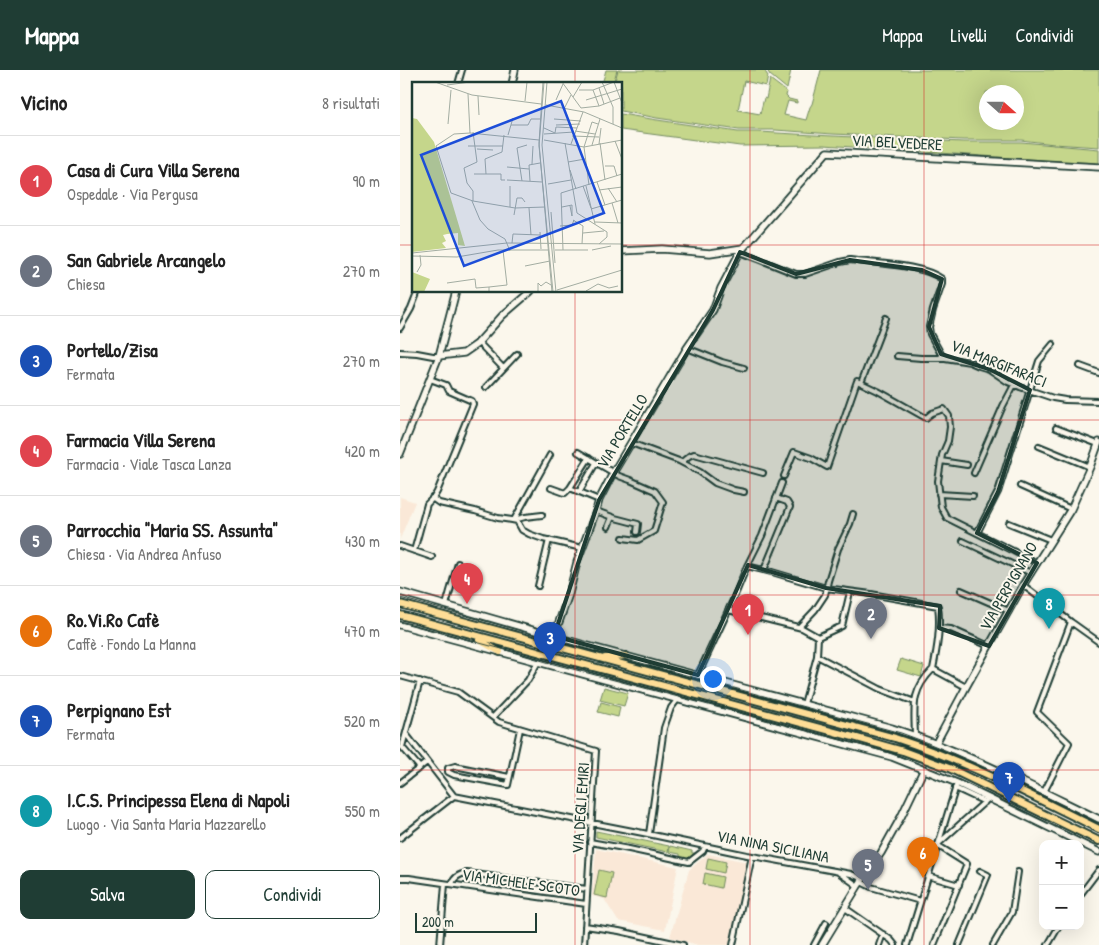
<!DOCTYPE html>
<html lang="it">
<meta charset="utf-8">
<style>
body{margin:0;font-family:"Patrick Hand",sans-serif;background:#f2f2f2;color:#222}
.controls{position:absolute;right:15px;bottom:15px;display:grid;overflow:hidden;border-radius:10px;box-shadow:0 5px 20px #0002}
.controls button{width:45px;height:45px;display:grid;place-items:center;padding:0;border:0;border-bottom:1px solid #e0e0e0;background:#fff;color:#222;font:25px sans-serif}
.compass{position:absolute;left:579px;top:15px;width:45px;height:45px;border-radius:50%;background:#fff;box-shadow:0 5px 20px #0002;rotate:111deg}
.scale{position:absolute;left:15px;bottom:12px;width:122px;box-sizing:border-box;padding-left:5px;border:2px solid #1f3d34;border-top:0;font-size:14px;line-height:18px;white-space:nowrap;color:#1f3d34;-webkit-text-stroke:4px #fbf7ec;paint-order:stroke}
.you{position:absolute;left:312px;top:608px;width:18px;height:18px;margin:-12px;border:4px solid #fff;border-radius:50%;background:#1a73e8;box-shadow:0 0 0 8px #1a73e833}
.badge{display:grid;place-items:center;width:32px;height:32px;border-radius:50%;background:#1f3d34;color:#fff;font-size:16px;font-weight:700}
.pin{position:absolute;translate:-50% -41px;filter:drop-shadow(0 1px 2px #0008)}
.pin::after{content:'';position:absolute;top:26px;width:18px;height:15px;background:inherit;clip-path:polygon(0 0,100% 0,50% 100%)}
.list{margin:0;padding:0;list-style:none}
h2{display:flex;justify-content:space-between;align-items:center;height:65px;margin:0;padding:0 20px;font-size:21px}
h2 small{font-size:16px;font-weight:400;color:#767676}
.list li{display:grid;grid-template-columns:32px 1fr auto;gap:15px;align-items:center;box-sizing:border-box;height:90px;padding:0 20px;border-top:1px solid #e0e0e0}
.list b{display:block;font-size:19px;white-space:nowrap}
.list p{margin:0;font-size:16px;white-space:nowrap;color:#767676}
.list em{font-size:16px;font-style:normal;color:#767676}
.actions{display:flex;gap:10px;padding:15px 20px}
.actions a{flex:1;padding:11px 0;border:1px solid #1f3d34;border-radius:10px;text-align:center;font-size:18px;color:#1f3d34}
.actions .main{background:#1f3d34;color:#fff}
.map{position:relative;flex:none;width:699px;height:875px;overflow:hidden}
header{display:flex;align-items:center;gap:30px;box-sizing:border-box;height:70px;padding:0 25px;background:#1f3d34;color:#fff}
header strong{font-size:24px}
nav{display:flex;gap:28px;margin-inline-start:auto;font-size:18px}
main{display:flex}
aside{flex:1;background:#fff}
.map>svg:first-child{display:block}
.built{fill:#fae8d7}
.green{fill:#c5d68b;stroke:#728a60;fill-rule:evenodd}
.lines{fill:none;stroke-linecap:round;stroke-linejoin:round}
.street-casing{stroke:#1f3d34;stroke-width:8}
.secondary-casing{stroke:#1f3d34;stroke-width:9}
.primary-casing{stroke:#1f3d34;stroke-width:10}
.street{stroke:#fbf7ec;stroke-width:4}
.secondary{stroke:#fbf7ec;stroke-width:5.5}
.primary{stroke:#fedd96;stroke-width:6}
.tram{stroke:#1f3d34;stroke-width:1}
.marked{fill:#1f3d34;fill-opacity:0.2;stroke:#1f3d34;stroke-width:4;stroke-linejoin:round}
.grid{fill:none;stroke:#d62828;stroke-width:1;stroke-opacity:0.55}
.labels{text-anchor:middle;stroke-width:4;stroke-linejoin:round;paint-order:stroke}
.street-label{font-size:16px;fill:#1f3d34;stroke:#fbf7ec}
.inset-road{fill:none;stroke:#a3ada2;stroke-width:1}
.view{fill:#1d4ed8;fill-opacity:0.15;stroke:#1d4ed8;stroke-width:2.5}
.inset-edge{fill:none;stroke:#1f3d34;stroke-width:2.5}
</style>
<header>
<strong>Mappa</strong>
<nav><a>Mappa</a><a>Livelli</a><a>Condividi</a></nav>
</header>
<main>
<aside>
<h2>Vicino<small>8 risultati</small></h2>
<ul class="list">
<li><span class="badge" style="background:#e0444e">1</span><div><b>Casa di Cura Villa Serena</b><p>Ospedale · Via Pergusa</p></div><em>90 m</em></li>
<li><span class="badge" style="background:#6b7280">2</span><div><b>San Gabriele Arcangelo</b><p>Chiesa</p></div><em>270 m</em></li>
<li><span class="badge" style="background:#1a4fb4">3</span><div><b>Portello/Zisa</b><p>Fermata</p></div><em>270 m</em></li>
<li><span class="badge" style="background:#e0444e">4</span><div><b>Farmacia Villa Serena</b><p>Farmacia · Viale Tasca Lanza</p></div><em>420 m</em></li>
<li><span class="badge" style="background:#6b7280">5</span><div><b>Parrocchia &quot;Maria SS. Assunta&quot;</b><p>Chiesa · Via Andrea Anfuso</p></div><em>430 m</em></li>
<li><span class="badge" style="background:#e8710a">6</span><div><b>Ro.Vi.Ro Cafè</b><p>Caffè · Fondo La Manna</p></div><em>470 m</em></li>
<li><span class="badge" style="background:#1a4fb4">7</span><div><b>Perpignano Est</b><p>Fermata</p></div><em>520 m</em></li>
<li><span class="badge" style="background:#0f9aa8">8</span><div><b>I.C.S. Principessa Elena di Napoli</b><p>Luogo · Via Santa Maria Mazzarello</p></div><em>550 m</em></li>
</ul>
<div class="actions"><a class="main">Salva</a><a>Condividi</a></div>
</aside>
<div class="map">
<svg width="699" height="875" viewBox="0 0 699 875">
<rect width="100%" height="100%" fill="#fbf7ec"/>
<filter id="ink" filterUnits="userSpaceOnUse"><feTurbulence type="fractalNoise" baseFrequency=".02" numOctaves="2"/><feDisplacementMap in="SourceGraphic" scale="10" xChannelSelector="R" yChannelSelector="G"/><feConvolveMatrix kernelMatrix="1 2 1 2 8 2 1 2 1" color-interpolation-filters="sRGB"/></filter>
<g filter="url(#ink)">
<path class="built" d="M0,427L15,432L0,469Z
M196,779L278,797L265,860L218,851L204,829L192,826Z
M308,784L347,792L330,875H298L270,867L289,800Z"/>
<path class="green" d="M206,0H217L213,14H202Z
M218,0H364L368,6L366,16L344,11L338,40L360,44L364,28L366,29L370,9L387,22L386,26L389,29L397,31V33L388,31L384,45L406,50L410,37L412,34L421,0H699V77L654,74L621,70H563L433,64L375,60H339L257,48L221,41V14H214ZM586,22H616V52H586Z
M367,0H391L387,19L370,5Z
M221,44L257,50L338,62H359L432,66L563,72H621L699,79V94L424,75L340,76L221,60Z
M501,589L524,596L521,607L497,600Z
M204,617L228,623L224,636L200,630Z
M201,632L220,637L218,647L198,642Z
M196,761L269,776L268,782L196,767Z
M270,776L292,781V783H295L288,789L280,787V784L269,782Z
M308,788L326,792L324,803L306,799Z
M199,800L212,803L207,828L194,825Z
M305,803L323,807L321,818L303,814Z"/>
<g class="lines">
<defs>
<path id="street" d="M58,14L62,0
M340,182L361,190L396,204H405L440,192L450,190C476,194 521,194 542,209V214L533,240L529,257L530,264L541,284L545,288L570,292L579,296L589,299L608,312L620,317L653,328L665,330L699,331
M0,258L11,239L18,221
M78,272L103,298
M287,278L322,292L344,298
M0,282L17,283L33,286H39
M497,286L521,288H545
M680,296L699,303
M461,313L486,248
M86,317L117,284
M656,358L698,374
M231,373L279,391L300,402L315,413L334,420L344,422
M639,376L690,397
M178,382L219,406L230,410L255,421L263,432L254,461L238,470L223,468
M541,391L567,395
M282,392L289,386L294,384L363,403
M574,403L603,336L614,315
M384,406L394,382L411,388L427,397L457,311L478,321L526,348L532,343L544,339L549,346L550,357L548,371L542,385L538,411L541,437L547,448L637,493
M620,416L671,439
M151,418L165,423L170,418L199,430
M170,418L189,388
M179,422L196,393
M539,424L573,426
M32,428L39,433L75,441L98,448L112,450L117,451L122,460L129,464L143,469L182,478
M196,441L215,448L238,454L237,462
M114,450L150,385
M114,450L125,447L142,445
M609,453L651,470
M208,457L212,447
M577,463L598,422L639,291L653,274
M563,471L631,503
M0,476L32,487
M14,481L27,434L34,427L37,422L73,334L72,331L49,321L46,315L30,309
M347,496L372,502L426,518L471,524L538,536C541,557 537,579 533,599
M364,500L390,437L387,432L376,428
M623,515L671,552L699,572
M138,516L149,470
M561,520L609,541
M46,535L58,493
M328,540L402,558L418,567L417,586L404,634
M399,557L415,540L425,525L428,511L438,479L450,454L453,444
M539,558L551,559L589,576
M418,567L442,556L450,522
M417,586L480,619L515,632
M298,605L333,530L347,496L362,466L382,413
M0,606L58,622L99,652L196,681L184,875
M20,611L2,677L20,698
M93,647L128,610L138,592
M6,664L54,726
M515,665C514,636 511,621 533,599L566,617
M109,707L55,696L48,698V702L54,705L108,715L120,659
M0,713L27,692
M555,718L585,732
M644,722L669,673L637,642L671,552
M249,764L264,658L271,638L277,630
M0,768L54,726L243,763L347,785L451,804L463,809
M190,772L229,779L289,792L303,781L305,776
M438,802L458,816
M528,806L559,815
M0,808H9L186,834
M461,812L471,817L520,831
M52,814C54,807 59,804 67,803L187,819
M680,825L699,800
M445,838L491,870L495,875
M185,856L219,861L283,875
M40,875L45,814
M333,875L352,786
M414,875L426,853
M479,875L483,864
M507,875L557,713
M534,875L567,794L537,775L589,728
M559,875L588,805L580,801
M593,875L612,842L618,802
M648,875L659,856"/>
<path id="secondary" d="M112,14L115,0
M221,181L262,179L310,183L343,178
M39,286L64,283L77,274L102,246L131,221
M0,384L39,286L56,221
M0,522L181,574L492,658C564,681 631,716 699,749
M0,555L492,687L557,713L699,782
M154,566L169,524L177,492L196,441L199,430L213,403L287,278L313,240L321,218L340,182L427,82L699,97
M536,673L566,617L623,515L671,439L690,397L699,372
M422,875L458,816L481,783L501,747L524,699"/>
<path id="primary" d="M0,534L495,668C566,691 632,726 699,759
M0,545L457,668L503,681L549,698L699,771
M79,570L100,582
M205,588L226,586"/>
</defs>
<use href="#street" class="street-casing"/>
<use href="#secondary" class="secondary-casing"/>
<use href="#primary" class="primary-casing"/>
<use href="#street" class="street"/>
<use href="#secondary" class="secondary"/>
<use href="#primary" class="primary"/>
<path class="tram" d="M0,528L501,663C569,687 634,721 699,753
M0,552L106,580L150,593L486,682C560,706 629,744 699,778"/>
</g>
</g>
<path class="marked" d="M340,182L396,204L450,190L522,200L542,209L529,257L541,284L589,299L630,320L598,422L577,463L637,493L589,576L539,558L540,536L426,518L348,495L298,605L154,566L199,430L313,240Z"/>
<path class="grid" d="M175,0V14M350,0V875M524,0V875M0,175H14M221,175H699M175,221V875M0,350H699M0,525H699M0,700H699"/>
<g class="labels">
<g class="street-label">
<text transform="translate(497 72) rotate(3)" y="6">VIA BELVEDERE</text>
<text transform="translate(599 293) rotate(22)" y="6">VIA MARGIFARACI</text>
<text transform="translate(222 361) rotate(-59)" y="6">VIA PORTELLO</text>
<text transform="translate(608 516) rotate(-60)" y="6">VIA PERPIGNANO</text>
<text transform="translate(180 738) rotate(-86)" y="6">VIA DEGLI EMIRI</text>
<text transform="translate(373 776) rotate(11)" y="6">VIA NINA SICILIANA</text>
<text transform="translate(121 812) rotate(8)" y="6">VIA MICHELE SCOTO</text>
</g>
</g>
<g transform="translate(12 12)">
<rect width="210" height="210" fill="#fbf7ec"/>
<path d="M0,36L5,37L22,60L53,164L46,163V151L35,152L31,153L34,159L30,161L34,166L0,170ZM0,190L18,197L12,210H0Z" fill="#c5d68b"/>
<path class="inset-road" d="M23,0L60,13L129,22M131,0L127,61L140,210M132,0L127,64L141,210M135,0L130,63L144,210M150,0L169,26M190,0L201,25V42M202,0L210,21M35,3L58,0M187,6L192,22M167,8H181L202,0M181,8L187,24M56,12L58,51M66,14L67,33M161,15L170,0M144,18L151,2M174,18L210,7M113,19L115,0M134,23L172,30L210,46M169,26L187,24L208,16M152,27L159,13M142,37L169,39M36,42L39,8M99,43H116L119,37H128M144,43L168,42M132,46L143,51L144,45L165,46M163,49L183,52M132,52L162,50M96,53L101,36M160,54L187,55M127,58L58,51L42,52L24,64L39,111L61,119L103,126L133,125M132,58L172,65L210,58M203,59L210,77M153,61L165,131L195,150V155L187,162M188,61L193,98M159,62L171,30M187,62L189,46M180,63L188,37M56,64H91M65,67L81,68M156,80L173,77M120,82L121,64M193,84H202L205,94M95,85L117,87M158,88L164,107M62,92H89V98H93M74,92L73,77L90,70L92,53M95,98L130,100M110,99L105,66L115,63M118,99L117,83L128,81M185,100L193,123M136,102L159,98M177,103L172,65L180,40L186,42M171,104L179,126M174,104L183,142M196,106L205,120M187,108L210,105M60,119L68,138L76,147L93,157L98,169M61,119V109L55,101L52,86L65,80L61,50M200,121L206,141M98,125V104M150,125L160,123V134L158,124M117,126L119,153M179,127L210,118M139,130L143,181M102,133L105,116H110L113,120M161,138L171,144L170,162M183,140L210,141M148,144L160,143L162,138M128,150L129,167M171,151L192,149M100,161L101,152L128,153M143,168H176M151,168L149,111L210,92M180,168L199,164M0,171L95,161L210,162M0,174L45,175L86,168H137M113,184L138,179M5,190L9,183L8,173M35,201L63,197L64,206L77,205M145,208L210,188M174,209L186,202L197,206L206,204M77,210V205L95,203L91,168M126,210V201L129,204L134,200L139,203"/>
<path class="view" d="M149,19L192,131L52,184L9,73Z"/>
<rect width="210" height="210" class="inset-edge"/>
</g>
</svg>
<div class="controls">
<button>+</button>
<button>−</button>
</div>
<svg class="compass" viewBox="-18 -18 36 36"><path d="M0-13l5 13h-10z" fill="#e53935"/><path d="M0 13l5-13h-10z" fill="#767676"/></svg>
<div class="scale">200 m</div>
<div class="you"></div>
<div class="pin badge" style="left:348px;top:565px;background:#e0444e">1</div>
<div class="pin badge" style="left:471px;top:569px;background:#6b7280">2</div>
<div class="pin badge" style="left:150px;top:593px;background:#1a4fb4">3</div>
<div class="pin badge" style="left:67px;top:534px;background:#e0444e">4</div>
<div class="pin badge" style="left:468px;top:820px;background:#6b7280">5</div>
<div class="pin badge" style="left:523px;top:808px;background:#e8710a">6</div>
<div class="pin badge" style="left:609px;top:733px;background:#1a4fb4">7</div>
<div class="pin badge" style="left:649px;top:559px;background:#0f9aa8">8</div>
</div>
</main>
